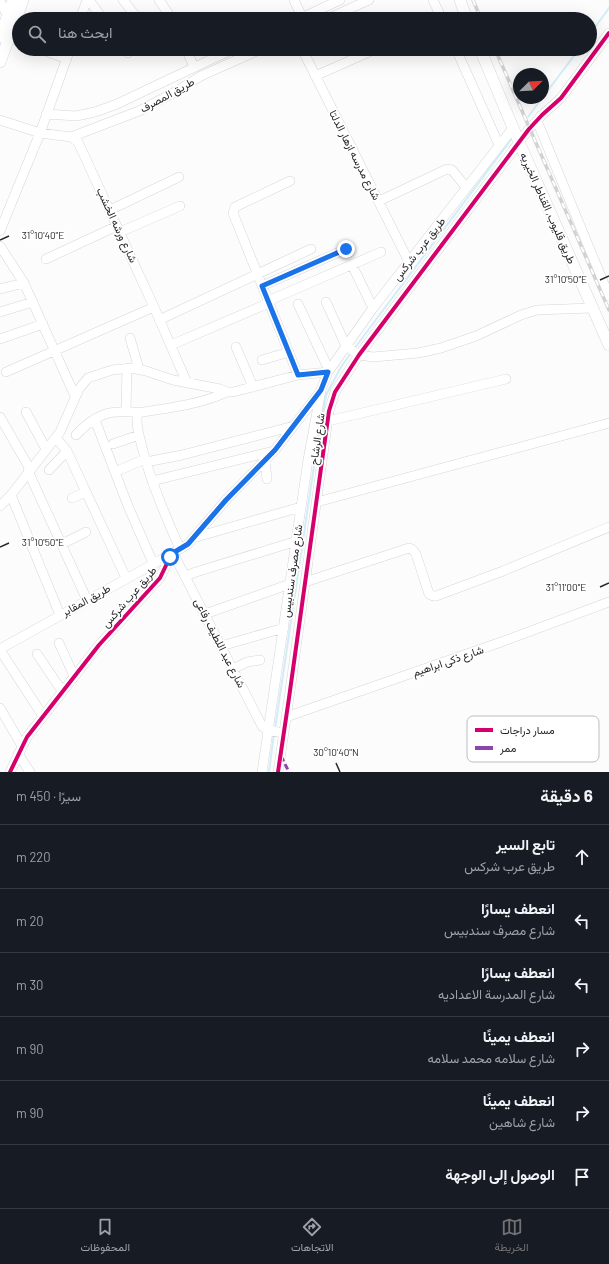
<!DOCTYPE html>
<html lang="ar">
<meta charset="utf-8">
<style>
body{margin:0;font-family:Barlow,Vazirmatn,sans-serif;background:#242831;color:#f1f3f6;direction:rtl}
.compass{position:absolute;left:513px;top:68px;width:36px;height:36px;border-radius:50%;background:#171b24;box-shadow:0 4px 16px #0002;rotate:66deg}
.stop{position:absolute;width:12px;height:12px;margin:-9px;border:3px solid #1a73e8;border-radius:50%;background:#fff}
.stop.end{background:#1a73e8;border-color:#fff;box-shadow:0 1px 4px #0008}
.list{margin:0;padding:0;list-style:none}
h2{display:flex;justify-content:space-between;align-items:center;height:52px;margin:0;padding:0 16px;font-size:17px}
h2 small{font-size:13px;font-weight:400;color:#9ea1a6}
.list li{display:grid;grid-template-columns:26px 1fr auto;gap:12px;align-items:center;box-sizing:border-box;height:64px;padding:0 16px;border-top:1px solid #363941}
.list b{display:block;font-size:15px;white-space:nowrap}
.list p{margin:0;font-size:13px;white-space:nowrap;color:#9ea1a6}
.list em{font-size:13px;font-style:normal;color:#9ea1a6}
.icon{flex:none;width:22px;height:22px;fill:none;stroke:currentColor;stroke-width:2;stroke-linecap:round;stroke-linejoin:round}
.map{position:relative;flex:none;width:609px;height:772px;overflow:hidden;direction:ltr}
.search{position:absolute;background:#171b24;box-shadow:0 4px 16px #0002;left:12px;right:12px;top:12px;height:44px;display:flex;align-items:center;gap:10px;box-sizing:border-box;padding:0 14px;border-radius:22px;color:#9ea1a6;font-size:15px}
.sheet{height:436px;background:#171b24}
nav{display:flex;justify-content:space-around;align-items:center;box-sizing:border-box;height:56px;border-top:1px solid #363941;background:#171b24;font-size:11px;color:#9ea1a6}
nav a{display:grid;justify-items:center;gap:2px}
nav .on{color:#727275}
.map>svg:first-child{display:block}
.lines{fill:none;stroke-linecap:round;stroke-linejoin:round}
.stream{stroke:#d3edf7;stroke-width:2}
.minor-casing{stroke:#d6d6d8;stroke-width:10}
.major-casing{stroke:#d6d6d8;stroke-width:12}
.minor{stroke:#fff;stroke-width:9}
.major{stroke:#fff;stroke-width:11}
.rail-casing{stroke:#d2d2d2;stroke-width:3.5}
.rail{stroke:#fff;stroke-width:2;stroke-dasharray:6;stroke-linecap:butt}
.quiet{stroke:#8e44ad;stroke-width:3;stroke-dasharray:6 3;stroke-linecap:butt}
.cycleway-casing{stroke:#fff;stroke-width:6}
.cycleway{stroke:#d6006c;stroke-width:4}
.route{stroke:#1a73e8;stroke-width:5}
.ticks{fill:none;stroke:#28282c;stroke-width:1.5}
.labels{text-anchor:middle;stroke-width:3.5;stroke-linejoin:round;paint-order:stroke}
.street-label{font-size:11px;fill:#28282c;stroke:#fff}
.key{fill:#fff;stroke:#bebec0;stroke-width:1}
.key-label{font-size:11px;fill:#28282c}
.ticks-label{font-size:10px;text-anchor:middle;fill:#28282c;stroke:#fff;stroke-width:3.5;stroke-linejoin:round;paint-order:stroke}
</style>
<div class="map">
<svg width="609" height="772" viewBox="0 0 609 772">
<rect width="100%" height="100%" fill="#fcfcfd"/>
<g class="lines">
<path class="stream" d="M590,34L609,8
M543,97L579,49
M528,117L542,98
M354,349L513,137
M275,729L314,466L326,395L341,367L351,353
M269,772L274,734"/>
<defs>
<path id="minor" d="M89,0L103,19
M123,0L138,19
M159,0L172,19
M294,0L302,17
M433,0L442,19
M0,1L8,17
M80,19L87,0
M299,19L340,0
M327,19L369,0
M9,37L19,41
M40,49L62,57
M125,49L128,53
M186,49L194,67
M302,49L409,262
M456,49L499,145
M315,76L376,49
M46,114L76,116L95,112L117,104L233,49
M0,120L40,133L71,137L78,142L154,307L187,383
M537,121L609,296
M71,137L139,111L175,92L201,76L261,49
M290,181L235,207L233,213L298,375
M379,201L447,169L452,170L466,187
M110,210L179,177
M0,231L40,133L70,49
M120,232L180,206
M0,246L24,283L75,396
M46,259L117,226
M352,265L373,308
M262,286L346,249
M0,289L24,283
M268,301L381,252
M326,302L346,346L359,355L373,357L418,353L441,348L476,336L521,315L537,310L592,308
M298,304L329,370
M0,312L33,302
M159,320L311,249
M130,338L139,369
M0,339L43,324
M171,345L269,303
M236,347L253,387
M262,360L289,352
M6,372L154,307
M126,411L127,368
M26,412L46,449
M138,412C135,425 140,438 143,451C152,485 166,517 180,549
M0,417L30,469
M95,420L128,506L153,563
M328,421L506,379
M76,435C87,423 101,412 118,412C126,411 135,413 143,412C171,408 201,404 227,392
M56,438L67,451L126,578
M113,444L139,435
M265,461L267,479
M146,462L182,455L294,426
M49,470L67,451
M28,471L87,600
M115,472L145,459
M152,481L274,451
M11,495L60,615
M72,498L86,492
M317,502L609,423
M0,506L11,495L60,432L79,389L88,378L112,370L131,368L146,371L173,380L220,389L227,392H233L298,375L328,372
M193,538L301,507
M62,544L86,532
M186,576L196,572L297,541
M305,582L409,548L412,549L416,554L429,594L433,596H436L503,571L609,527
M205,614L290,584
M59,643L74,676
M221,646L284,628
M0,649L173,553L262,726L267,730L284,733
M0,650L43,716
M37,654L62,691
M233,669L247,662L260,660
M0,708L22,746
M286,717L504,641L609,602
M18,754L30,772
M10,772L27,737L99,645L160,578L170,557L173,553L188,544L226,500L275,450L320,392
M262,772L308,460L321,390L328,372L373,308L513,128
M278,772L289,698L329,411L335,392L359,355L529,129L542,115L561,98L609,33"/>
<path id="major" d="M460,0L467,19
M0,37L13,0
M480,49L519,142L609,345
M0,62L23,0"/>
</defs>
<use href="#minor" class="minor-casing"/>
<use href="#major" class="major-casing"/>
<use href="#minor" class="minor"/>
<use href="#major" class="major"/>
<defs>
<path id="rail" d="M473,0L481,19
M495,49L609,310"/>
</defs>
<use href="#rail" class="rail-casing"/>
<use href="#rail" class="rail"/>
<path class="quiet" d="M281,756L289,772"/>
<defs>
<path id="cycleway" d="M10,772L27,737L99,645L160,578L170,557L173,553L188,544L226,500L275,450L321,390
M278,772L289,698L329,411L335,392L359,355L529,129L542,115L561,98L609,33"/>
</defs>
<use href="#cycleway" class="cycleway-casing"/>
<use href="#cycleway" class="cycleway"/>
</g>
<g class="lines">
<path class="route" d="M170,557L173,553L188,544L226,500L275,450L321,390L328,372L298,375L262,286L346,249"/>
</g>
<path class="ticks" d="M0,240L9,236M600,280L609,276M0,547L9,543M600,587L609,583M336,763L340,772"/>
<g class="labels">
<g class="street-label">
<text transform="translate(167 95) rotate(-29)" y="4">طريق المصرف</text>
<text transform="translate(355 155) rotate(63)" y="4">شارع مدرسه ازهار الدلتا</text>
<text transform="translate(548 208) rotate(66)" y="4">طريق قليوب, القناطر الخيريه</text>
<text transform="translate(117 225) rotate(65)" y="4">شارع ورشه الخشب</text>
<text transform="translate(419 249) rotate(-52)" y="4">طريق عرب شركس</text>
<text transform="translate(317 439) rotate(-82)" y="4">شارع الرشاح</text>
<text transform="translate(292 571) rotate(-82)" y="4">شارع مصرف سندبيس</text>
<text transform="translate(129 597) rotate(-49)" y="4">طريق عرب شركس</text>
<text transform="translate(86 600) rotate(-29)" y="4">طريق المقابر</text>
<text transform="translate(220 643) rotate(63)" y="4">شارع عبد اللطيف رفاعى</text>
<text transform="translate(448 661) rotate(-19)" y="4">شارع ذكى ابراهيم</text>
</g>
</g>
<rect x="467" y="716" width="132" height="46" rx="6" class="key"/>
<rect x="475" y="728" width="18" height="4" fill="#d6006c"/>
<rect x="475" y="746" width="18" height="4" fill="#8e44ad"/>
<g class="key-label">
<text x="500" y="734">مسار دراجات</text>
<text x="500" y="752">ممر</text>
</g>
<g class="ticks-label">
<text x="43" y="239">31°10'40"E</text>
<text x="566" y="283">31°10'50"E</text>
<text x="43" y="546">31°10'50"E</text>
<text x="566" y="591">31°11'00"E</text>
<text x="336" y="756">30°10'40"N</text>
</g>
</svg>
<svg class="compass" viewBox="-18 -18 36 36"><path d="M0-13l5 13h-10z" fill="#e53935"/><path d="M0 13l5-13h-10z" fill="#9ea1a6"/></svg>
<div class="stop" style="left:170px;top:557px"></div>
<div class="stop end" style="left:346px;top:249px"></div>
<div class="search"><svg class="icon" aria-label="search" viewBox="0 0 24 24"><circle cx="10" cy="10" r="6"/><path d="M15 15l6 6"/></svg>ابحث هنا</div>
</div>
<section class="sheet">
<h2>6 دقيقة<small>سيرًا · 450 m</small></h2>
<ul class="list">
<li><svg class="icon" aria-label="ahead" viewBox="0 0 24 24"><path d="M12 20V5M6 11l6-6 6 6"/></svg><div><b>تابع السير</b><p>طريق عرب شركس</p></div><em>220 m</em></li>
<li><svg class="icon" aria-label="left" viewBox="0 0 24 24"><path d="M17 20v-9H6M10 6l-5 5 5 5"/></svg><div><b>انعطف يسارًا</b><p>شارع مصرف سندبيس</p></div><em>20 m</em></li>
<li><svg class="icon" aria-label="left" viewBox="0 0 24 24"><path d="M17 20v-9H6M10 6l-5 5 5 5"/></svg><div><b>انعطف يسارًا</b><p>شارع المدرسة الاعداديه</p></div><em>30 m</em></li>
<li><svg class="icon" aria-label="right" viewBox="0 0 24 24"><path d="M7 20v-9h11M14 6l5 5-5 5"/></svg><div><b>انعطف يمينًا</b><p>شارع سلامه محمد سلامه</p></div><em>90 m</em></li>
<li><svg class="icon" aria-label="right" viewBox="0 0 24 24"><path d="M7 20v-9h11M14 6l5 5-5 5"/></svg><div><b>انعطف يمينًا</b><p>شارع شاهين</p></div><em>90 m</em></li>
<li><svg class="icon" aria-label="arrive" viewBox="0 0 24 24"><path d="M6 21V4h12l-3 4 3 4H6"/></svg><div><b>الوصول إلى الوجهة</b></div></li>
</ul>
</section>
<nav>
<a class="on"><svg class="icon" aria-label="map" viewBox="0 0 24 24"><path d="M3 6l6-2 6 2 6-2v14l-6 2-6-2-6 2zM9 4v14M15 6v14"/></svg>الخريطة</a>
<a><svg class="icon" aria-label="directions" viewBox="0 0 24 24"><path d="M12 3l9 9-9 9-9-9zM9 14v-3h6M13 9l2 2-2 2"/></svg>الاتجاهات</a>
<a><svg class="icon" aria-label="saved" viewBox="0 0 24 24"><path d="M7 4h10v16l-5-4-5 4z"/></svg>المحفوظات</a>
</nav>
